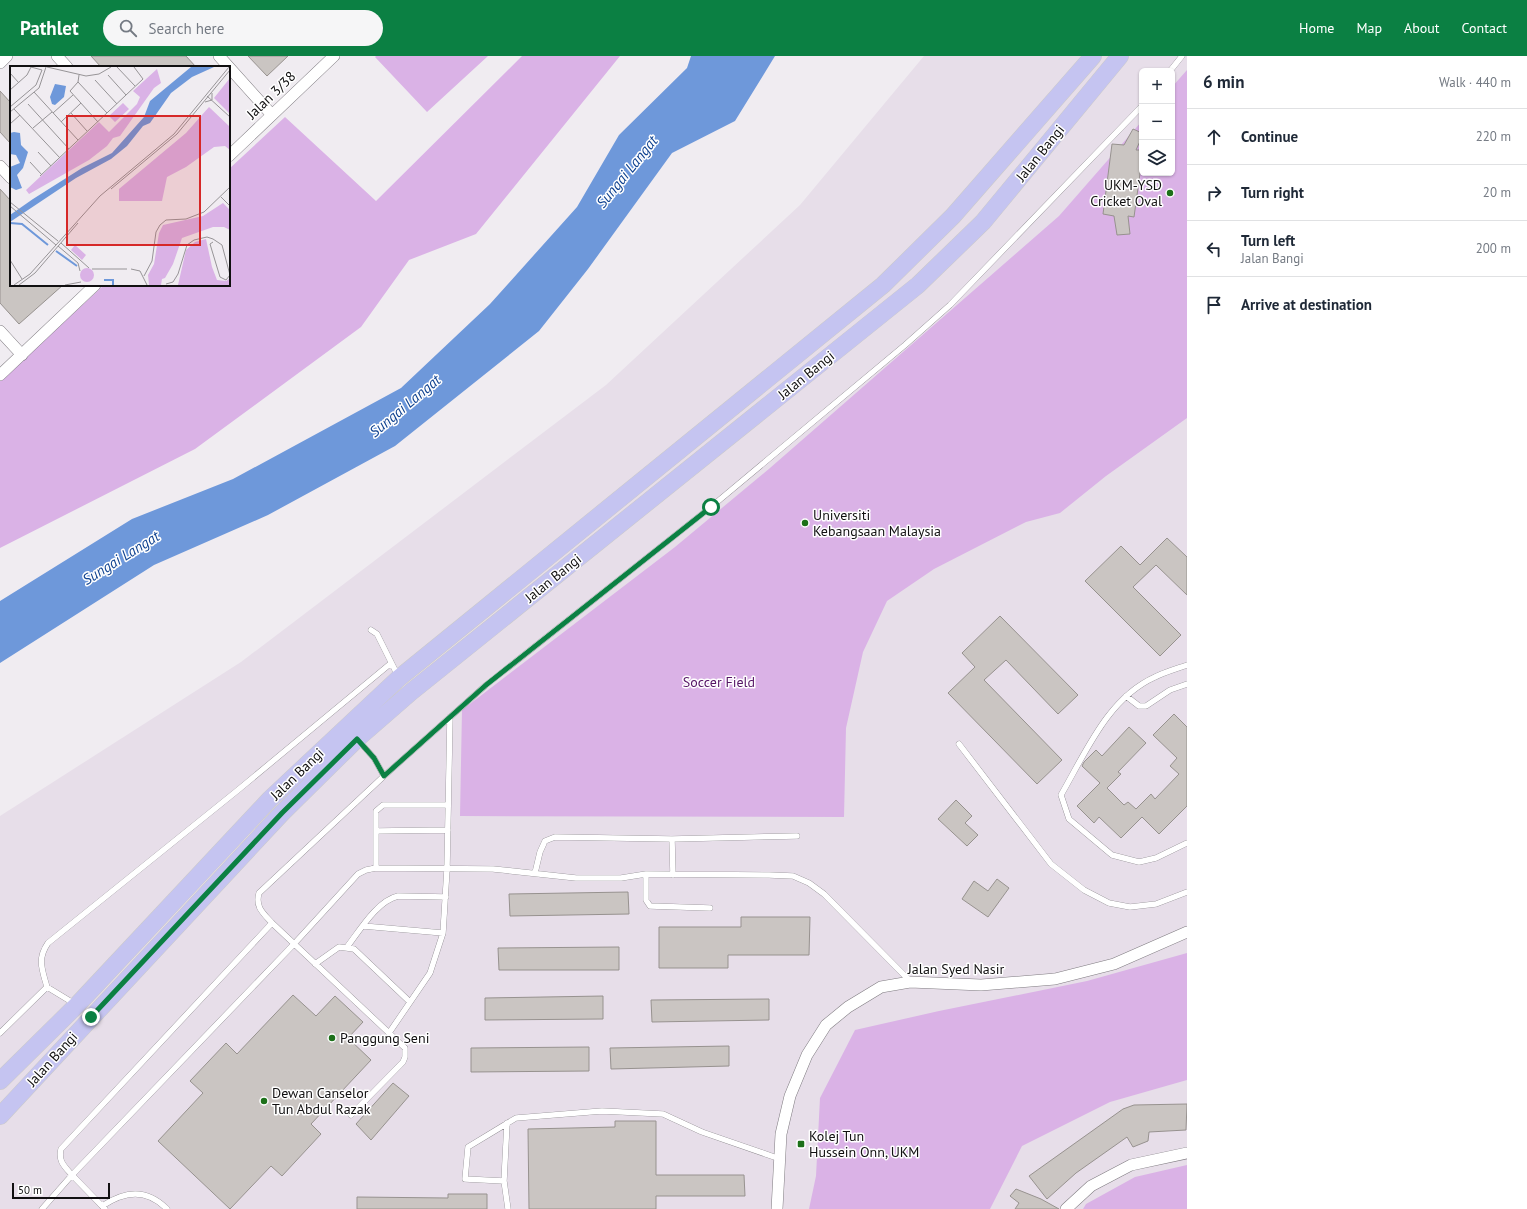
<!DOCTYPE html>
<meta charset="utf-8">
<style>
body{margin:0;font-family:"PT Sans",sans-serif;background:#f6f6f7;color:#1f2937}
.controls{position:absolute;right:12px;top:12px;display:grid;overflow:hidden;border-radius:6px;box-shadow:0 1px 3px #0004}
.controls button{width:36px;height:36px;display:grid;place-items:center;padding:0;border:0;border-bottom:1px solid #e0e1e3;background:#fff;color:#1f2937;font:20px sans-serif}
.scale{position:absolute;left:12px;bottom:10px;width:98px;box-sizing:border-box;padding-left:4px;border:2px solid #111011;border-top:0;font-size:11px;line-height:14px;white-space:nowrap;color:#111011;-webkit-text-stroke:3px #fff;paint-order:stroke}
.stop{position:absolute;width:12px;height:12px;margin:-9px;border:3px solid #0b8043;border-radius:50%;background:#fff}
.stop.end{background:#0b8043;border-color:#fff;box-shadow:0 1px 4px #0008}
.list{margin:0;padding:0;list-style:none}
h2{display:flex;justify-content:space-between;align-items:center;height:52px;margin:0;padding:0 16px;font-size:17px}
h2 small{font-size:13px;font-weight:400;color:#747a83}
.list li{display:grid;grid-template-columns:26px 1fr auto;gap:12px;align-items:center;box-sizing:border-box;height:56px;padding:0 16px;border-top:1px solid #e0e1e3}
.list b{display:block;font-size:15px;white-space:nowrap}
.list p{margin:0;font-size:13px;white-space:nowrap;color:#747a83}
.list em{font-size:13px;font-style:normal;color:#747a83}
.icon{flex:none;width:22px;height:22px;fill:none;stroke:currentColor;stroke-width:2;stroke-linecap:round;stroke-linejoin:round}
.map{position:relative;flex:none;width:1187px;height:1153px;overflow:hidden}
header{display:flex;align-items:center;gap:24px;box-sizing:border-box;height:56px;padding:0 20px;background:#0b8043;color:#fff}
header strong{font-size:19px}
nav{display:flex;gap:22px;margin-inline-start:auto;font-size:14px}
.search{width:280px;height:36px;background:#f6f6f7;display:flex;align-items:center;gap:10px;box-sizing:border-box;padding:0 14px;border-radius:22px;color:#747a83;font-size:15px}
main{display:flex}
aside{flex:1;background:#fff}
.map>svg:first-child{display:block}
.built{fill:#e7dee9;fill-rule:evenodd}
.green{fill:#dab2e6}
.water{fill:#6e98da}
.building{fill:#cac5c2;stroke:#97928f}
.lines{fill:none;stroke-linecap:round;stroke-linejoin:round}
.lane-casing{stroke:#7f7b80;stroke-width:6}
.street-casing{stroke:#7f7b80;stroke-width:12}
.primary-casing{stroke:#cbcacb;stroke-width:18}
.lane{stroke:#fff;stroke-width:5.5}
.street{stroke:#fff;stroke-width:11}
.primary{stroke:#c5c4f1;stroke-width:17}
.route{stroke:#0b8043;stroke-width:5}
.poi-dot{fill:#1c7019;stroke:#fff;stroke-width:1.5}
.labels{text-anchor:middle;stroke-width:3;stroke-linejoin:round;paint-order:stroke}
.street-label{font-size:14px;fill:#111011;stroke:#fff}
.poi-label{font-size:14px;fill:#111011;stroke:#fff;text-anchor:start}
.park-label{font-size:14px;fill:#561666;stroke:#fff}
.water-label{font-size:15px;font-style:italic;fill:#104391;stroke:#fff}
.inset-river{fill:none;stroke:#6e98da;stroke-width:2}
.inset-road{fill:none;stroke:#979497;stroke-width:1}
.view{fill:#d62828;fill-opacity:0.15;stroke:#d62828;stroke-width:2}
.inset-edge{fill:none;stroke:#111011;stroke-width:2}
</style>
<header>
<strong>Pathlet</strong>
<div class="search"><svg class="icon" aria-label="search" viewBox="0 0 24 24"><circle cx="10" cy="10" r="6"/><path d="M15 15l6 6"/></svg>Search here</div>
<nav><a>Home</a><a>Map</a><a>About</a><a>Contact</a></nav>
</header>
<main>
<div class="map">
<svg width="1187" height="1153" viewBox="0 0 1187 1153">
<rect width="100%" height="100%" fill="#f0ecf1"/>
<path class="built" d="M924,0H1187V1153H0V760L241,606L606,329L800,149ZM1142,15H1172V117H1142Z"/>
<path class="green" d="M376,0H488L427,56L375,1Z
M522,0H620L476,178L409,204L361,271L195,393L0,492V325L104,229H229V113L285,61L376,145Z
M1187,14V362L1106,420L1060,457L1026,466L934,513L887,545L863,596L846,672L844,761L460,760L462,654L675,491L770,412L1059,160L1142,65V117H1172V31Z
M1187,897V1024L1110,1046L1022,1090L990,1153H809L816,1120L820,1042L855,974L939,955L1087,925Z
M1187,1109V1153H1083L1086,1148L1135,1121Z"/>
<path class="water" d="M691,0H775L735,65L672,97L588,213L539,275L395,390L268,459L154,509L0,607V545L132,463L233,423L401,332L490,248L577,151L619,79L687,12Z"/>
<path class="building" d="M91,0H186L196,11H101Z
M248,0H288L267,20Z
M0,35L11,47V88L0,76Z
M1133,73L1142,77V81L1136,94H1142V103L1134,161L1128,160L1130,178L1117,179L1114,160L1103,158L1112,88L1124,89Z
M0,133L11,145V229H63L19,268L0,247Z
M1167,482L1187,501V539L1156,509L1133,531L1181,579L1160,600L1085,525L1121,490L1140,509Z
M1000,560L1078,639L1058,658L1006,604L984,624L1062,704L1037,728L948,637L975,611L962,597Z
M1174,658L1187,671V750L1159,778L1142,761L1121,782L1099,761L1094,767L1077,750L1100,727L1082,710L1084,706L1096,694L1102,700L1129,671L1146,687L1118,716L1121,718L1107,732L1124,749L1128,746L1136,753L1151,738L1155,743L1179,718L1170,710L1177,702L1153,679Z
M956,744L972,760L965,767L978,779L967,790L938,763Z
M997,823L1009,832L988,861L962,843L974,825L988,835Z
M628,836L629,858L510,860L509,838Z
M741,861H810L809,899H728V912H659V871H741Z
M619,891V914H499L498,892Z
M293,939L316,960L335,940L363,966L348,982L371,1004L311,1068L321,1078L282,1120L271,1110L230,1153L158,1085L203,1037L190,1025L226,987L237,998Z
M603,940V963L485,964V942Z
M769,943V964L652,966L651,944Z
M729,990V1010L611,1013L610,992Z
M589,991V1015L471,1016V992Z
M393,1027L409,1040L371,1084L356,1068Z
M1187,1048L1186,1074L1149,1076L1148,1085L1133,1091L1127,1081L1076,1117L1047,1143L1029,1120L1123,1053L1134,1049Z
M615,1065H656V1119H744L745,1140H656V1153H529L528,1073L615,1071Z
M1016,1133L1041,1143L1059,1153H1015L1019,1147L1010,1140Z
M448,1138H487V1153H357V1141L448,1142Z"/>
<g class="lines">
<defs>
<path id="lane" d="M1170,15L1182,0
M371,574L377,578L398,620
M1187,609C1176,613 1165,616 1155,621C1108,642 1086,696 1061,739L1069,763L1112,799L1139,806L1156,802L1187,787
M1126,640L1139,650H1146L1170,634L1187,628
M358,684L374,702L384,720
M959,688L1051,808L1084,834L1109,847L1130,851L1156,848L1187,836
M376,775L448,774
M376,812V755L383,749H448
M535,817L540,796L545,785L555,781L672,783
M646,818V844L650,850L710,852
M673,819L672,783L797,780
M272,867L61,1093C58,1105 64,1110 72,1119L294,888L358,818L366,814L376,812L493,813L576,822H621L646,818L769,819L793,820L809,827L824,838L910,925
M363,870L443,877
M347,891C360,874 377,845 398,840L446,841
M315,908L339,891L354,893L410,946
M47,931C42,913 37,903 48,887L238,734L390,608
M0,977L47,931L75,948
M389,977L430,917L443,877L447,813L450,661
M351,1059L403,1006L405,1001V992L272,867C263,857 255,851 259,837L384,720L486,629L711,451L905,289L950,249L1142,50
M507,1067L504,1125L508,1153
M504,1125L465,1123L468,1091L516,1062L602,1055L663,1058L702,1076L780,1103
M102,1150C125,1135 146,1132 167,1153
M42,1153L72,1119L105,1153"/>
<path id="street" d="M57,0L67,11
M219,0L272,59
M0,7L7,0
M229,100L334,0
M0,110L11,122
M0,275L22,299
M0,319L95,229
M777,1153L781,1078L790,1040L807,999L826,969L848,951L881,931L910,926L981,929L1055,923L1114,908L1187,876
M1066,1153L1091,1130L1131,1109L1187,1097"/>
<path id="primary" d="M0,1025L77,949L270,743L399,622L883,229L953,160L1093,0
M0,1060L282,757L357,683L411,636L918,229L983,166L1120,0"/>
</defs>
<use href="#lane" class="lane-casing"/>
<use href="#street" class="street-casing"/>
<use href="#primary" class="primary-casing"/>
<use href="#lane" class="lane"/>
<use href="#street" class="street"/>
<use href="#primary" class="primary"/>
</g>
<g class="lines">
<path class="route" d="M91,961L282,757L357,683L374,702L384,720L486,629L711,451"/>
</g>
<g class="poi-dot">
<circle cx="1170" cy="137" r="4"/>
<circle cx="805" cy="467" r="4"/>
<circle cx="332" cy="982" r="4"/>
<circle cx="264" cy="1045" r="4"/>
<rect x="797" y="1084" width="8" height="8" rx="2"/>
</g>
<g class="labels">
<g class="street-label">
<text transform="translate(271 39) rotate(-44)" y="5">Jalan 3/38</text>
<text transform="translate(1040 97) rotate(-51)" y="5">Jalan Bangi</text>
<text transform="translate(806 319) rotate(-39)" y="5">Jalan Bangi</text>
<text transform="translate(553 522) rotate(-39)" y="5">Jalan Bangi</text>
<text transform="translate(297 718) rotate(-44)" y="5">Jalan Bangi</text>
<text x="956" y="918">Jalan Syed Nasir</text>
<text transform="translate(52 1003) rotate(-48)" y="5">Jalan Bangi</text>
</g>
<g class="poi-label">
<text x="1162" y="134" text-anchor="end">UKM-YSD<tspan x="1162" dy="16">Cricket Oval</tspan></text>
<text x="813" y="464">Universiti<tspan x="813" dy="16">Kebangsaan Malaysia</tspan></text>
<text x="340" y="987">Panggung Seni</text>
<text x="272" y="1042">Dewan Canselor<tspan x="272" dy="16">Tun Abdul Razak</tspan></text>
<text x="809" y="1085">Kolej Tun<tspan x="809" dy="16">Hussein Onn, UKM</tspan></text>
</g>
<g class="park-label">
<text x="719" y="631">Soccer Field</text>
</g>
<g class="water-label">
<text transform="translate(627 116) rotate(-51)" y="5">Sungai Langat</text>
<text transform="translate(405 350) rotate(-40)" y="5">Sungai Langat</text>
<text transform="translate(121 502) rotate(-32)" y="5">Sungai Langat</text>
</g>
</g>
<g transform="translate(10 10)">
<rect width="220" height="220" fill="#f0ecf1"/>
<path d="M147,3L151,17L144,22L110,70L103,72L97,80L79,94L19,128L16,124L89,56L99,66L127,38L130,31L123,25ZM220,12V48L204,32ZM113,37L119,43L105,56L99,50ZM199,41L220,61V84L215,80L204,81L176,101L157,111L152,135H109V123L176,67ZM213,137L220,144V164L214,161H203L172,172L163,198L155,212L152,213L151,219H139L138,209L144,198L149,167L153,159L193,150ZM196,173L202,201L207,214L216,215L219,213L220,219H168L176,184L185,176ZM65,179L76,189L72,194L61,184ZM70 209a7 7 0 1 1 14 0a7 7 0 1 1-14 0Z" fill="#dab2e6"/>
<path d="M181,1H204L182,11L161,27L140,57L133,60L117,80L101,93L66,112L0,156V149L23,133L72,102L102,87L134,51L140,35ZM45,18L56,20L54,31L45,39L42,38L40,31ZM4,66L10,67L11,79L18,86L13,102L7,109L12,122L6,124L0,121V101L10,97L6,89L0,88V67Z" fill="#6e98da"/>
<path class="inset-river" d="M0,157L12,158L38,179M46,185L67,200M94,214H103V219"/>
<path class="inset-road" d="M37,1L76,10L89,8L101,1M107,1L125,20M0,7L9,17M69,9L68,16L97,47M98,9L116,29M85,14L107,38M68,16L60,25L88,56M0,24L17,9L21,1L32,4L26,19L0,41M24,26L68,74M197,30L220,51M195,36L202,34V27M18,38L59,83M4,43L50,92M0,46L29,22L36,1M43,47L63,29M61,47L77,65M51,56L71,37M0,58L10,49M23,62L42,46M28,86L41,100M20,96L32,109M30,110L133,13L124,1M101,123L167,68L220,4M211,131L220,140M0,136L48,175M0,140L46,179M203,176L200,178L210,211L216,214L220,209M51,177L79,202M48,180L68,197L70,205M0,194L12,213M82,203H117M121,203L130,205L137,219M134,210L142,195L146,166L150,159L156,154L176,153L194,146L220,121M156,218L163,216L168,208L177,179L184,174L197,171L203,173L212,179L220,209M4,219L20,208L90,130L164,68L219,1M9,219L25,207L68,157M55,219L71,216"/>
<path class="view" d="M57,50H190V179H57Z"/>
<rect width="220" height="220" class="inset-edge"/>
</g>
</svg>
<div class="controls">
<button>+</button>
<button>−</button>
<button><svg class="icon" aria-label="layers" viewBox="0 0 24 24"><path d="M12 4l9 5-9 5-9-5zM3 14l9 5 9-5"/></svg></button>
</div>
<div class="scale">50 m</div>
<div class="stop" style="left:711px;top:451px"></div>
<div class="stop end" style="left:91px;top:961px"></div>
</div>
<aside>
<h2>6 min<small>Walk · 440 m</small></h2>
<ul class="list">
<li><svg class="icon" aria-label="ahead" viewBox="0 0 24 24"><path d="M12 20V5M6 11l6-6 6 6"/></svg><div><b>Continue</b></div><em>220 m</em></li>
<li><svg class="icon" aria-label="right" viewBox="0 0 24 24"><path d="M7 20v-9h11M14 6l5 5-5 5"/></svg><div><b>Turn right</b></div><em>20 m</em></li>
<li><svg class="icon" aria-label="left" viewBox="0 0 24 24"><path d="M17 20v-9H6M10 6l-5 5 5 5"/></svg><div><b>Turn left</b><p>Jalan Bangi</p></div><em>200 m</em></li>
<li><svg class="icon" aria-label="arrive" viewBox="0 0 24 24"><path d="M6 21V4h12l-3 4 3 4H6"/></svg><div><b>Arrive at destination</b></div></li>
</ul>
</aside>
</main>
